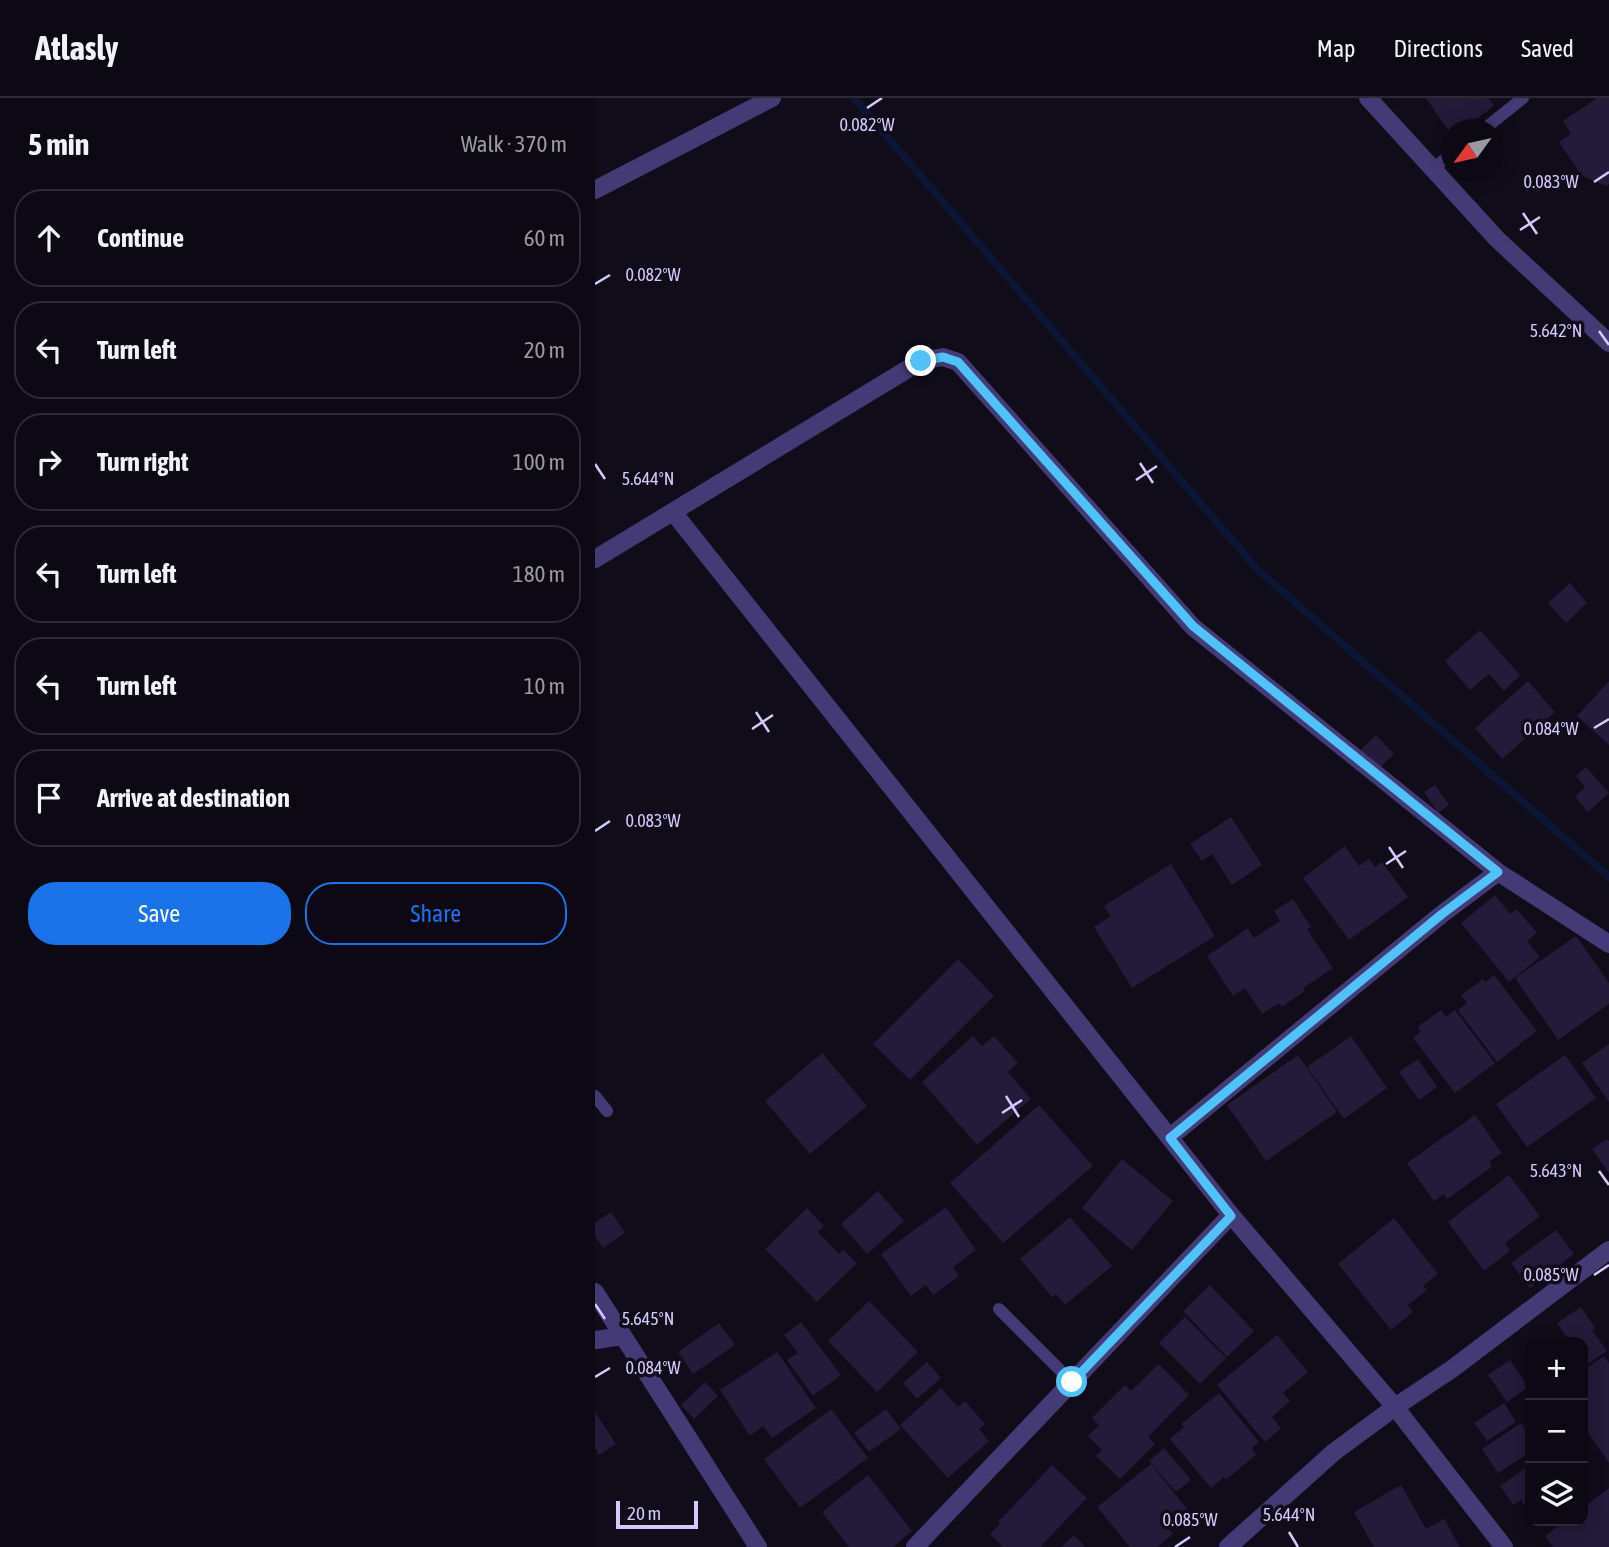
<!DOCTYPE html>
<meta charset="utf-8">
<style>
body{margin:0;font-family:"Asap Condensed",sans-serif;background:#1a1722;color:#f1f3f6}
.controls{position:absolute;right:21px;bottom:21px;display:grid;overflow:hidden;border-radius:14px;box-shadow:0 4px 18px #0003}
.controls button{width:63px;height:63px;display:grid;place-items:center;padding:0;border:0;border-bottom:2px solid #2c2a34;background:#0c0914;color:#f1f3f6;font:35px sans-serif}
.compass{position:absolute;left:846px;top:21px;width:63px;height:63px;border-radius:50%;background:#0c0914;box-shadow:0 4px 18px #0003;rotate:237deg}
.scale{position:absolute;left:21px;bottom:18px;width:82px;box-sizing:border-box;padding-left:7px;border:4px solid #d5c9fb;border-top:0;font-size:19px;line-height:24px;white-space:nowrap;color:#d5c9fb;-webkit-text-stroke:5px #100c1a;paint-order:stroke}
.stop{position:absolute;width:21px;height:21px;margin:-16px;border:5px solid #4fc3f7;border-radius:50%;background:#fff}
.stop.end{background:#4fc3f7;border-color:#fff;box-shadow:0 2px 7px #0008}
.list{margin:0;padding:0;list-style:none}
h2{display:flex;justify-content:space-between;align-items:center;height:91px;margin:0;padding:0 28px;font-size:30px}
h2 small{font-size:23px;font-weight:400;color:#9a9aa0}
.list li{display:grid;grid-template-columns:46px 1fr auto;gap:21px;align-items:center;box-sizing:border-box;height:98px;margin:0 14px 14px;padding:0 14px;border:2px solid #2c2a34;border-radius:28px}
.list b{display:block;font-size:26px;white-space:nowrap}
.list em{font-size:23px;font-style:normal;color:#9a9aa0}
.actions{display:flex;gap:14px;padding:21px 28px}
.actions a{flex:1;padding:16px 0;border:2px solid #1a73e8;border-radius:28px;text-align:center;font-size:24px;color:#1a73e8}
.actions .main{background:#1a73e8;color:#fff}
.icon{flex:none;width:38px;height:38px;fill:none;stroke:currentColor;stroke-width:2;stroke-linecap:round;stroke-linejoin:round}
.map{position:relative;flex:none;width:1014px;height:1449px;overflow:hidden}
header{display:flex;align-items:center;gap:42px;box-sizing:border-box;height:98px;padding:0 35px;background:#0c0914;border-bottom:2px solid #2c2a34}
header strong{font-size:33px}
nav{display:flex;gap:38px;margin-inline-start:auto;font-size:24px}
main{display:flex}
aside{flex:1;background:#0c0914}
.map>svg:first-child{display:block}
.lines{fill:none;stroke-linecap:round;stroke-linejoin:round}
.stream{stroke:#0c1534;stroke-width:8}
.building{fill:#241a39}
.lane{stroke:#443b76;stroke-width:12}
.street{stroke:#443b76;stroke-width:18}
.route{stroke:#4fc3f7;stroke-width:9}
.ticks{fill:none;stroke:#d5c9fb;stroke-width:2.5}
.ticks-label{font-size:18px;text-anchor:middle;fill:#d5c9fb;stroke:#100c1a;stroke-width:7;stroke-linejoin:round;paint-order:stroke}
</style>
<header>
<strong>Atlasly</strong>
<nav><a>Map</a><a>Directions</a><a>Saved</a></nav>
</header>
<main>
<aside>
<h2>5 min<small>Walk · 370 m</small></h2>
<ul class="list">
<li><svg class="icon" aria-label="ahead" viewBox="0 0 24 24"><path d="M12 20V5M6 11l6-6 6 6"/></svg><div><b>Continue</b></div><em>60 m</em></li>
<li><svg class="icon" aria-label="left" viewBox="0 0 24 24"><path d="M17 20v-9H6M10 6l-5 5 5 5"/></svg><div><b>Turn left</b></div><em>20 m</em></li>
<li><svg class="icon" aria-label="right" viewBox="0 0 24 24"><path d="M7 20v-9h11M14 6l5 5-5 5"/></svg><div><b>Turn right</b></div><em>100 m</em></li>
<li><svg class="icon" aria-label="left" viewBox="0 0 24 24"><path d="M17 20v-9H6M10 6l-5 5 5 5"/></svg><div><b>Turn left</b></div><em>180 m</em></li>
<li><svg class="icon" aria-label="left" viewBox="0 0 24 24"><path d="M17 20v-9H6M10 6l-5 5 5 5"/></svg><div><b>Turn left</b></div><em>10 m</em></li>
<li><svg class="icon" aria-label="arrive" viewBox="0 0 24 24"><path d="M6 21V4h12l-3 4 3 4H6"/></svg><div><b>Arrive at destination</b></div></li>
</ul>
<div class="actions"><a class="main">Save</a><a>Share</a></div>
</aside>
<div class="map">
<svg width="1014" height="1449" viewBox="0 0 1014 1449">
<rect width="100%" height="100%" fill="#100c1a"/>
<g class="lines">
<path class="stream" d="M259,0L662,471L1014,779"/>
</g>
<path class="building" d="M831,0H893L899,8L866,32H856V36Z
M1002,0H1014V86L1011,88L986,77L964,44L976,36L968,23Z
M975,485L992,505L971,525L953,505Z
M885,532L925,577L909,593L894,576L875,592L850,563Z
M933,583L960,614L907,661L880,630Z
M1014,583V647L982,618Z
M781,637L799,656L783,671L765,653Z
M991,669L1014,695L993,714L980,699L990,689L981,678Z
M840,687L854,707L843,715L829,694Z
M636,719L667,767L637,787L617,756L607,763L595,746Z
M750,748L764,768L774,761L780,769L787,764L813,799L754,842L708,780Z
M576,766L620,838L537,890L499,829L516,818L509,808Z
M900,797L915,816L922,811L942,835L932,843L945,859L914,884L866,825Z
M698,801L716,829L712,831L738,870L708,890L710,893L687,909L684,905L667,916L650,890L638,898L612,858L653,830L659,840L685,823L679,813Z
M981,838L1014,885V906L963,942L920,880Z
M363,861L399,898L315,982L278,946Z
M899,877L942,933L902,964L863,912L872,905L866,897L888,881L891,884Z
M846,912L851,919L860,912L900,965L860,995L818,940L826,933L822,929Z
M378,938L387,948L399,938L423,965L413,974L436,1001L382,1047L327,984Z
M756,938L792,990L749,1021L712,969Z
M1014,946V1004L987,965Z
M227,955L272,1008L215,1056L170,1003Z
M703,957L742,1014L671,1063L632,1007Z
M970,957L1001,1000L932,1049L901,1006Z
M823,961L842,989L824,1002L804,974Z
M444,1007L498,1068L408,1145L355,1085Z
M880,1017L907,1055L894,1064L897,1069L852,1101L849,1096L839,1103L812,1065Z
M1012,1041L1014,1043V1075L997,1051Z
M527,1061L578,1103L537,1152L487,1110Z
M914,1077L945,1118L910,1145L915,1153L889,1173L853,1124Z
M283,1093L309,1123L272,1156L246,1126Z
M351,1109L381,1152L358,1169L364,1178L338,1197L331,1187L316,1198L286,1156Z
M212,1110L229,1128L223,1134L244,1156L248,1151L262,1165L222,1204L170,1151Z
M16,1114L30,1135L8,1150L0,1138V1125Z
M475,1119L517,1168L470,1207L461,1196L457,1199L425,1161Z
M799,1120L843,1176L828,1188L832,1192L813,1207L818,1214L796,1232L743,1166Z
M961,1132L979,1156L935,1190L916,1165Z
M615,1187L659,1233L632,1259L588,1213Z
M274,1203L323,1254L282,1294L233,1243Z
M986,1209L1000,1230L997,1232L1012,1253L991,1267L988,1262V1244H975L962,1225Z
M590,1219L631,1260L605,1286L564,1245Z
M206,1224L246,1277L218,1298L192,1262L203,1255L189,1237Z
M124,1225L140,1247L98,1276L83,1254Z
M682,1237L713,1274L688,1295L695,1303L677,1319L686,1330L670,1344L622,1287Z
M182,1254L221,1310L177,1340L168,1328L155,1338L125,1292Z
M1009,1258L1014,1265V1365L988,1327V1272Z
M915,1262L933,1289L912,1304L893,1277Z
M332,1264L346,1280L322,1301L308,1285Z
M564,1266L594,1297L553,1339L560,1346L525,1381L501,1358L507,1352L493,1338L504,1327L497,1320L530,1287L536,1293Z
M110,1284L123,1298L99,1321L86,1307Z
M346,1290L363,1309L370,1303L390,1326L384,1331L394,1343L353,1380L305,1327Z
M624,1295L664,1344L657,1350L661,1357L631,1382L629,1379L616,1390L575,1341L589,1329L586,1326Z
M909,1305L921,1324L892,1343L879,1325Z
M236,1311L273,1360L205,1410L169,1361Z
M291,1311L306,1331L274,1354L259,1335Z
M0,1314L21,1346L4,1357L0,1350Z
M926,1325L935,1338V1354L903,1375L887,1351Z
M569,1350L596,1382L581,1394L554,1363Z
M556,1366L596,1416L580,1429L575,1423L570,1427L578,1436L562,1449H535L502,1409Z
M457,1367L492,1400L445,1449H408L395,1436L405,1426L403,1424Z
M935,1367V1416L926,1402L918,1407L905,1388Z
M273,1377L317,1433L298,1449H254L227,1414Z
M806,1387L831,1431L849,1421L865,1449H779L759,1414Z
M1014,1390V1449H958L950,1438L970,1423H988V1410Z
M479,1437L491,1449H466Z"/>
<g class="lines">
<path class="lane" d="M888,32L928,0
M838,71L856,56
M0,998L12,1013
M404,1211L477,1284"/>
<path class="street" d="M773,0L902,141L1014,245
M0,92L177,0
M78,414L636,1117L800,1309L909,1449
M0,461L326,263L348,259L363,264L598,529L903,774L1014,846
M575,1039L847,816L903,774
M0,1194L163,1449
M0,1242L28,1238
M320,1449L636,1117
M633,1449L739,1354L800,1309L857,1271L1014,1152"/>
</g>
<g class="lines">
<path class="route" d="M326,263L348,259L363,264L598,528L903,774L847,816L575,1040L636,1118L477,1284"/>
</g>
<path class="ticks" d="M272,10L287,0M999,84L1014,74M928,115L942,136M925,132L945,119M0,186L15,177M1004,233L1014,247M545,365L558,385M0,366L10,381M541,382L562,368M161,614L174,634M999,630L1014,621M157,631L178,617M0,733L15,723M794,749L808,770M791,766L811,753M411,998L424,1019M407,1015L427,1002M1004,1073L1014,1087M999,1177L1014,1167M0,1206L10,1221M0,1279L15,1270M694,1434L703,1449M580,1449L595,1439"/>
<g class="ticks-label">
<text x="272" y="33">0.082°W</text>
<text x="956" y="90">0.083°W</text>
<text x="58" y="183">0.082°W</text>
<text x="961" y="239">5.642°N</text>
<text x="53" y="387">5.644°N</text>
<text x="956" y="637">0.084°W</text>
<text x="58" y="729">0.083°W</text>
<text x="961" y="1079">5.643°N</text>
<text x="956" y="1183">0.085°W</text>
<text x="53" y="1227">5.645°N</text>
<text x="58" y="1276">0.084°W</text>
<text x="694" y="1423">5.644°N</text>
<text x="595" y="1428">0.085°W</text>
</g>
</svg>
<div class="controls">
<button>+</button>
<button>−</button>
<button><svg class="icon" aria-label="layers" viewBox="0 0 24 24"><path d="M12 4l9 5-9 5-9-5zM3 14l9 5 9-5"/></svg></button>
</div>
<svg class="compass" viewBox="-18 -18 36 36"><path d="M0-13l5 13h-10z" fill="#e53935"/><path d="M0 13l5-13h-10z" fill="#9a9aa0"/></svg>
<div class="scale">20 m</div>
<div class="stop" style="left:477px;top:1284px"></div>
<div class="stop end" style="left:326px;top:263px"></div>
</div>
</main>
